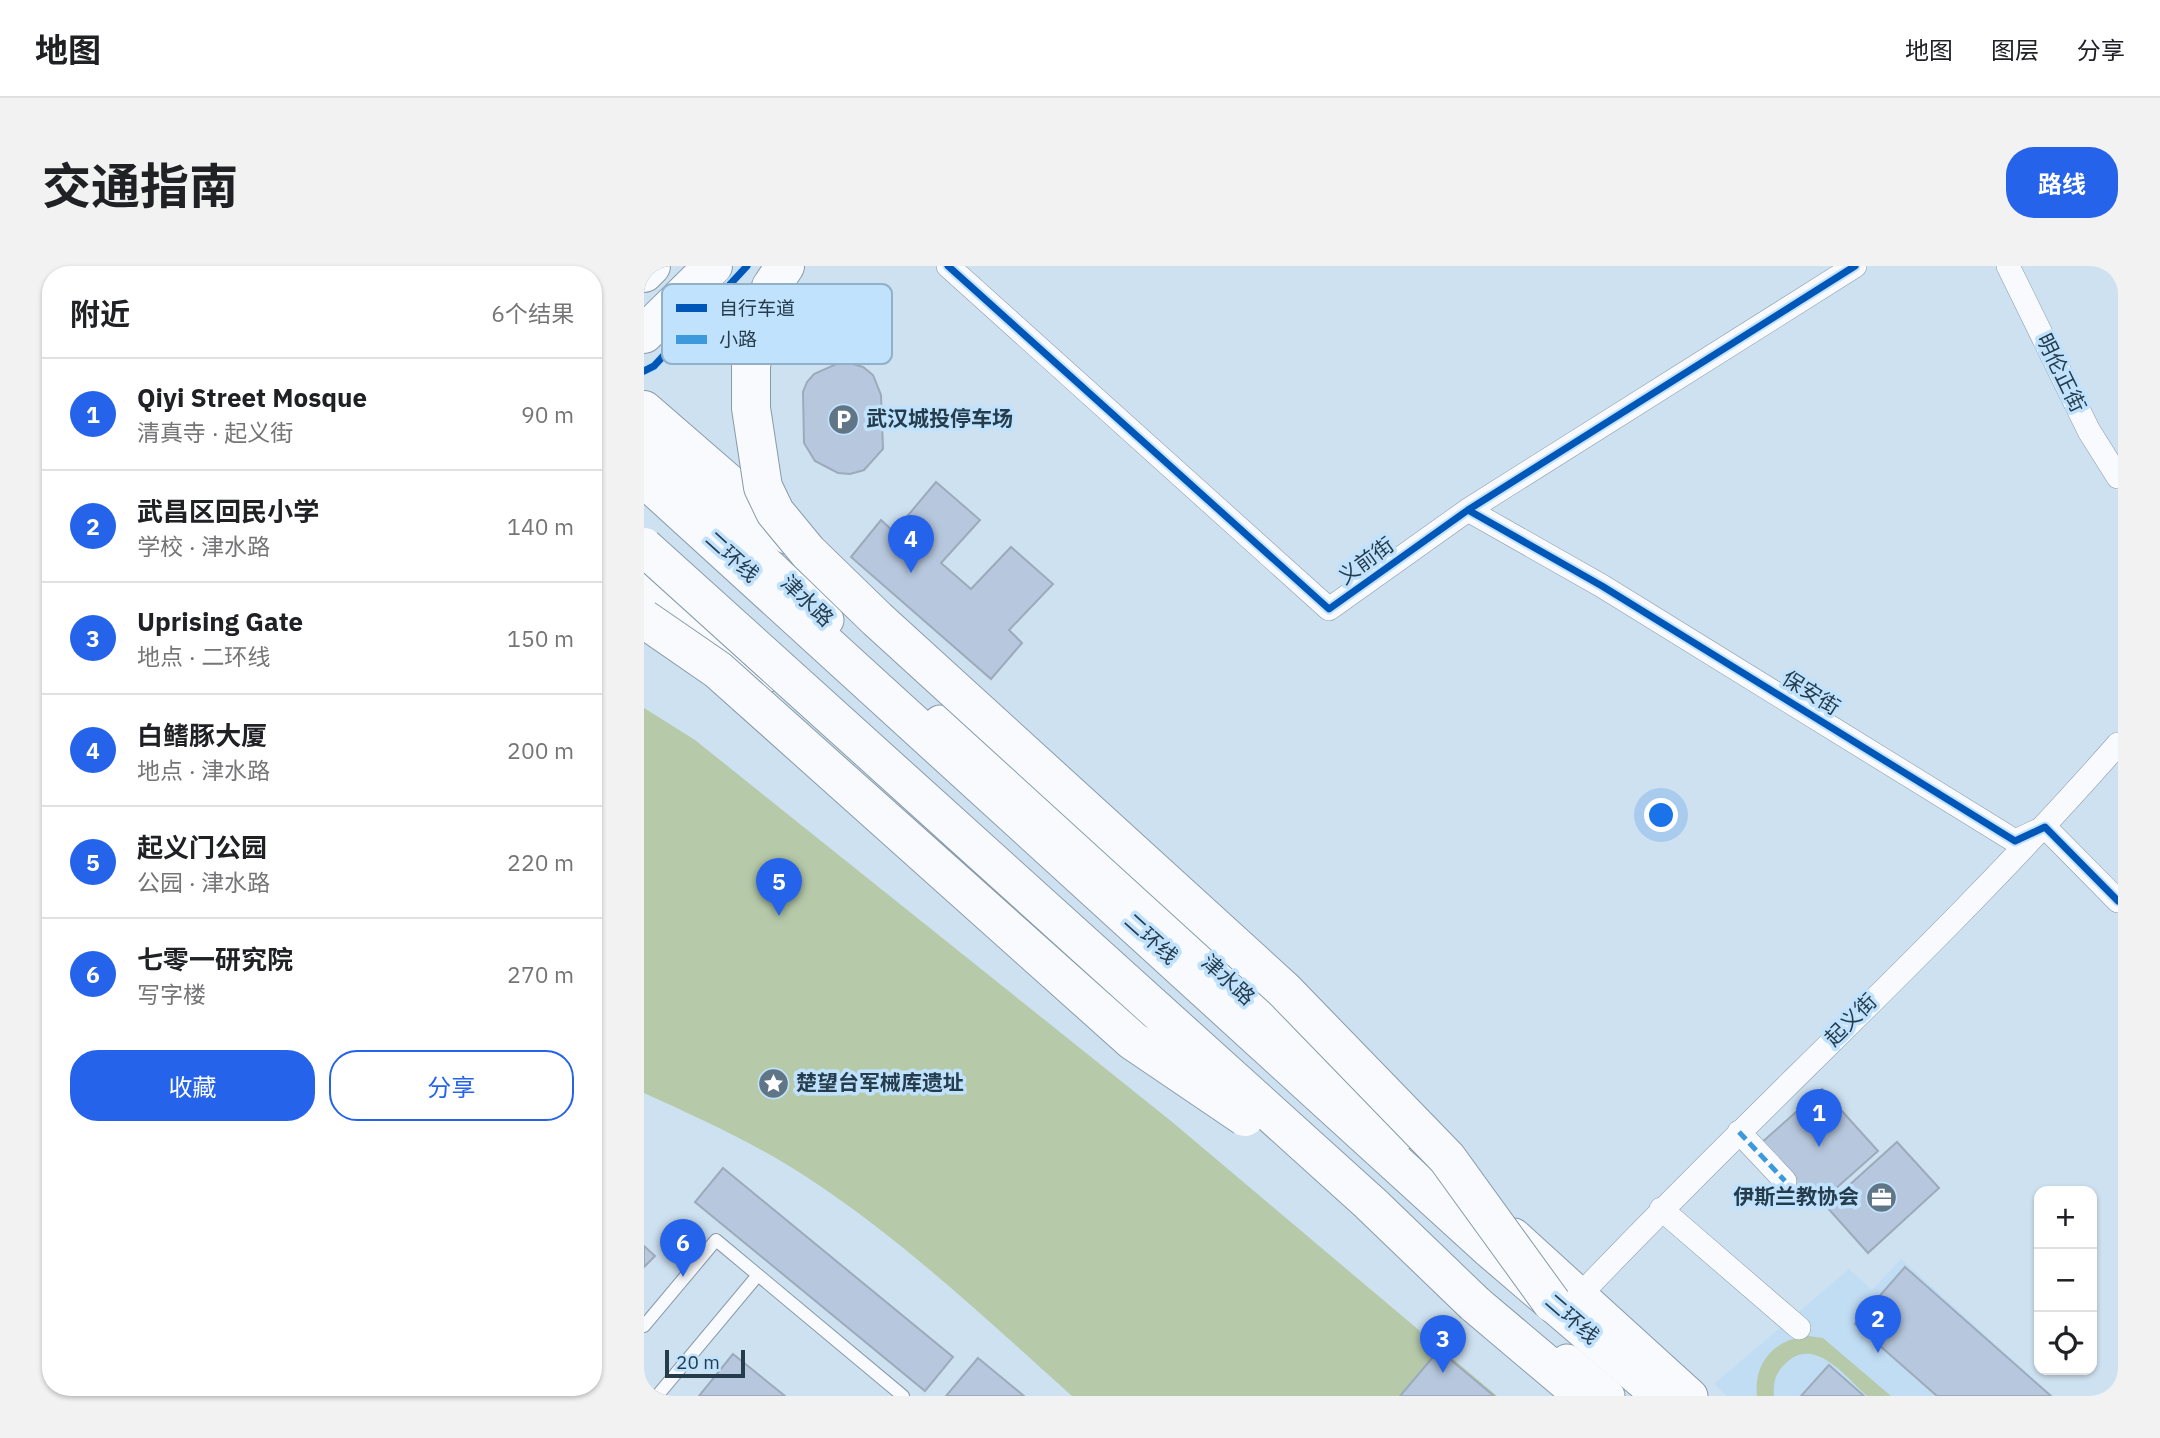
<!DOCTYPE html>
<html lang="zh">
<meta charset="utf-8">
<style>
body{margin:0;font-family:"IBM Plex Sans","Noto Sans SC",sans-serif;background:#f2f2f2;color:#202124}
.controls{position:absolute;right:21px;bottom:21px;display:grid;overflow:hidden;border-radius:14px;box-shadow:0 2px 5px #0004}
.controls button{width:63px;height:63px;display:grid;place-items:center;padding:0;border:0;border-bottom:2px solid #e0e0e0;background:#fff;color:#202124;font:35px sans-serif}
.scale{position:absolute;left:21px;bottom:18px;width:80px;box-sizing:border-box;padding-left:7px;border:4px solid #253c4d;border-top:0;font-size:19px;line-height:24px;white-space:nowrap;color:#253c4d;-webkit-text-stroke:5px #c1e2fd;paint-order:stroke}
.you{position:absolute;left:1018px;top:550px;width:24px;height:24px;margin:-18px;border:5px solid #fff;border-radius:50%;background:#1a73e8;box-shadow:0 0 0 10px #1a73e833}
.badge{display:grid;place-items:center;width:46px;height:46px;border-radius:50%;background:#2563eb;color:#fff;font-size:23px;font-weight:700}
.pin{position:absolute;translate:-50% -58px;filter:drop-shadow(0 2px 4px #0008)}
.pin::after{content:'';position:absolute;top:37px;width:24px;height:21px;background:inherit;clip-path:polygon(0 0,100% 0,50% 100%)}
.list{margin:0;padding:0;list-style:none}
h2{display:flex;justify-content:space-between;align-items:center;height:91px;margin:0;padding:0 28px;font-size:30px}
h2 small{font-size:23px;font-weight:400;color:#757577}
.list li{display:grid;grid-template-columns:46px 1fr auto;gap:21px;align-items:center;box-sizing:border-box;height:112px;padding:0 28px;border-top:2px solid #e0e0e0}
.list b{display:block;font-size:26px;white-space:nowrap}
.list p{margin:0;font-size:23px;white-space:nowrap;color:#757577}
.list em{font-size:23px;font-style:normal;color:#757577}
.actions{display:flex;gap:14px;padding:21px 28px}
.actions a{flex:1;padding:16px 0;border:2px solid #2563eb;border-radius:28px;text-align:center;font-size:24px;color:#2563eb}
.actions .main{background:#2563eb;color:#fff}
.icon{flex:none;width:38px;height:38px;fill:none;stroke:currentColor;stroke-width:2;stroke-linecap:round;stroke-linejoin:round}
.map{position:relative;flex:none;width:1474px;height:1130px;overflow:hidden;border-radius:28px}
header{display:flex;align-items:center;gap:42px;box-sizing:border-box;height:98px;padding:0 35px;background:#fff;border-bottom:2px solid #e0e0e0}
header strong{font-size:33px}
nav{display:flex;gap:38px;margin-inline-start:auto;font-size:24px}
.intro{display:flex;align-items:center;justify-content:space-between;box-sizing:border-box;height:168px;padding:0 42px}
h1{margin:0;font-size:49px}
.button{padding:18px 32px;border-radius:28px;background:#2563eb;color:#fff;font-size:24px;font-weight:700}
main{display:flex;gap:42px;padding:0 42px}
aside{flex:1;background:#fff;border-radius:28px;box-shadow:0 2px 5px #0004}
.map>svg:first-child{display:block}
.built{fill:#c0ddf4}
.green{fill:#b6caaa}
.building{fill:#b7c8de;stroke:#9caabb;stroke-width:2}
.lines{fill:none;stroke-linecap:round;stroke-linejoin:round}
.service-casing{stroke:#889ba9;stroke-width:14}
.minor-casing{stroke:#889ba9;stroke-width:24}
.secondary-casing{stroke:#889ba9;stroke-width:35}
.trunk-casing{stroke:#889ba9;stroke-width:40}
.service{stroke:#f8fafd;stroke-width:12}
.minor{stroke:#f8fafd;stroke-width:23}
.secondary{stroke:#f8fafd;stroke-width:33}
.trunk{stroke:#f8fafd;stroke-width:38}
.trunk-bridge-casing{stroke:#889ba9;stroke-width:40;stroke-linecap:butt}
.trunk-bridge{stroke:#f8fafd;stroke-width:38}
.quiet{stroke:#3b99dc;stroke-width:5;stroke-dasharray:10 5;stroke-linecap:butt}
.cycleway-casing{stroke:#c1e2fd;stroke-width:11}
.cycleway{stroke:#0057b8;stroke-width:7}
.labels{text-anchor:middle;stroke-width:7;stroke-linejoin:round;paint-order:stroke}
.street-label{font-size:21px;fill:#253c4d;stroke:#c1e2fd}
.poi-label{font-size:21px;font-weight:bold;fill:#253c4d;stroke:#c1e2fd;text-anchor:start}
.key{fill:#c1e2fd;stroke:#92b0c8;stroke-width:2}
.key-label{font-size:19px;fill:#253c4d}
</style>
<header>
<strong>地图</strong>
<nav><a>地图</a><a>图层</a><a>分享</a></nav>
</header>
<div class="intro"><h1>交通指南</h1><a class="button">路线</a></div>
<main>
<aside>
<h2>附近<small>6个结果</small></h2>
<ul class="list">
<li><span class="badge">1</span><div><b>Qiyi Street Mosque</b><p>清真寺 · 起义街</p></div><em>90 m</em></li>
<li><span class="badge">2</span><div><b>武昌区回民小学</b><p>学校 · 津水路</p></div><em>140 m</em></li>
<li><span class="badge">3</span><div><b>Uprising Gate</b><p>地点 · 二环线</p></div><em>150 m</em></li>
<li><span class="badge">4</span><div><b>白鳍豚大厦</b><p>地点 · 津水路</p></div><em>200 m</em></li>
<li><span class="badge">5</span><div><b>起义门公园</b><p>公园 · 津水路</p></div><em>220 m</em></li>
<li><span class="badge">6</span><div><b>七零一研究院</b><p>写字楼</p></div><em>270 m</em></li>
</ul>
<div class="actions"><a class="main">收藏</a><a>分享</a></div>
</aside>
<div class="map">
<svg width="1474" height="1130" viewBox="0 0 1474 1130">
<rect width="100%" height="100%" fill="#cee1f0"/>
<path class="built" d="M1257,993L1409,1130H1083L1070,1118L1205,1003L1228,1024Z"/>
<path class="green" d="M0,442L51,474L527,855L853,1130H428C342,1053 258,973 161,910C110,877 55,852 0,827Z
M1165,1070L1179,1072L1247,1130H1223C1202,1111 1169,1067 1140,1099C1131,1108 1129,1118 1130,1130H1113C1109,1096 1132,1072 1165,1070Z"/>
<path class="building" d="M199,95L219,101L229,109L237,129L239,183L220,204L206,208L194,207L171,195L160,177L159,126L163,116L170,108Z
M292,216L336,254L297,297L327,323L367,281L409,318L365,364L378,377L347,413L207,291L237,254L250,266Z
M1178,823L1234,885L1172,940L1116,878Z
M1253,876L1295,922L1224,987L1182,940Z
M79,902L309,1091L281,1125L51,936Z
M0,980L11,990L0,1001Z
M1261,1001L1407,1130H1293L1211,1058Z
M795,1084L850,1130H756Z
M89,1088L141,1130H55Z
M334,1092L380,1130H302Z
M1185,1099L1220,1130H1157Z"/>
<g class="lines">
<defs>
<path id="service" d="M0,1060L72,974L259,1130
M13,1130L114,1009"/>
<path id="minor" d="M304,0L685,343L824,244L1211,0
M1364,0L1445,165L1474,211
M824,244L958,320L1371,575L1401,561L1474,635
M1095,866L1141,915
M1017,943L1155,1062
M937,1028C1113,842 1305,671 1474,478"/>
<path id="secondary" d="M0,182L183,354
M0,319L120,411
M296,456L757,868
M870,969L1047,1130
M923,1095L964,1130"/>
<path id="trunk" d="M0,7L7,0
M127,21L141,0
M0,68L69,0
M0,144L144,269
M0,212L845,982L1018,1130
M831,1038L940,1130"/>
</defs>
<use href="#service" class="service-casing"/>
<use href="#minor" class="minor-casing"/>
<use href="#secondary" class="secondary-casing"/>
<use href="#trunk" class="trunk-casing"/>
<use href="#service" class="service"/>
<use href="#minor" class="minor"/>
<use href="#secondary" class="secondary"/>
<use href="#trunk" class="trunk"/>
<defs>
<path id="trunk-bridge" d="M127,21L107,99V142L119,221L131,246L164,286L233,353L640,724L803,892L908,1037
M0,281L726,937L831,1038
M0,353L74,404L489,775L601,851"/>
</defs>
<use href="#trunk-bridge" class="trunk-bridge-casing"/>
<use href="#trunk-bridge" class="trunk-bridge"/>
<path class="quiet" d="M1095,866L1141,915"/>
<defs>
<path id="cycleway" d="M304,0L685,343L824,244L1211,0
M0,105L10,100L103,0
M824,244L958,320L1371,575L1401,561L1474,635"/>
</defs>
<use href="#cycleway" class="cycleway-casing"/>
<use href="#cycleway" class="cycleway"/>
</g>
<defs>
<symbol id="parking-disc" viewBox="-11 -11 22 22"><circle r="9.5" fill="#607686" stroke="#c1e2fd"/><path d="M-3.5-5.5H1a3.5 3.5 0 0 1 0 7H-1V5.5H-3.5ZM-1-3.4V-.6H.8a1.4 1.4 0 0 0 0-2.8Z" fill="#fff"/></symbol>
<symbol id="sight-disc" viewBox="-11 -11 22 22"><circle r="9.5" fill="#607686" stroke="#c1e2fd"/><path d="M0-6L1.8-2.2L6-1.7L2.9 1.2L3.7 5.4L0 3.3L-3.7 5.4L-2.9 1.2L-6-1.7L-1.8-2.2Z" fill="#fff"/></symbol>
<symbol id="office-disc" viewBox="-11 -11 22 22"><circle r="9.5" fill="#607686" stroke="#c1e2fd"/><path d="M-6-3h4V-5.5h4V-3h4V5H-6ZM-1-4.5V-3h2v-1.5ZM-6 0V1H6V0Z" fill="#fff"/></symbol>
</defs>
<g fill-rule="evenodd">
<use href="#parking-disc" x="182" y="136" width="35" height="35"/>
<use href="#sight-disc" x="112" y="800" width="35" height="35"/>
<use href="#office-disc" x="1220" y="914" width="35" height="35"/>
</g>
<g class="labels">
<g class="street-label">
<text transform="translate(1417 107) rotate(64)" y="7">明伦正街</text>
<text transform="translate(88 291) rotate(42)" y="7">二环线</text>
<text transform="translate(722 295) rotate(-36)" y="7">义前街</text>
<text transform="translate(163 335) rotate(44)" y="7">津水路</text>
<text transform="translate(1167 427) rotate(32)" y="7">保安街</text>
<text transform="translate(507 673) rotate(42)" y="7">二环线</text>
<text transform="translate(584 714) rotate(42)" y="7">津水路</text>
<text transform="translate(1207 754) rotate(-45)" y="7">起义街</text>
<text transform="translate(928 1053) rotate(41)" y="7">二环线</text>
</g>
<g class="poi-label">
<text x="222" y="160">武汉城投停车场</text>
<text x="152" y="824">楚望台军械库遗址</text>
<text x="1215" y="938" text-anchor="end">伊斯兰教协会</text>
</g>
</g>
<rect x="18" y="18" width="230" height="80" rx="10" class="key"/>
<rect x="32" y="38" width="31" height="8" fill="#0057b8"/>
<rect x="32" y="69" width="31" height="9" fill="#3b99dc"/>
<g class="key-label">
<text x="75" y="49">自行车道</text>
<text x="75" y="80">小路</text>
</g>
</svg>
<div class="controls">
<button>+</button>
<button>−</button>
<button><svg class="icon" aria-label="locate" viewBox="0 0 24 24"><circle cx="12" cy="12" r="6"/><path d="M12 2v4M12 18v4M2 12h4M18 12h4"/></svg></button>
</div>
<div class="scale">20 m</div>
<div class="you"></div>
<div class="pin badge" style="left:1175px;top:881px">1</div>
<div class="pin badge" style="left:1234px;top:1087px">2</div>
<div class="pin badge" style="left:799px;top:1107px">3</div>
<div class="pin badge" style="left:267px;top:307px">4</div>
<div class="pin badge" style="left:135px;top:650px">5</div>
<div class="pin badge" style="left:39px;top:1011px">6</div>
</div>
</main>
